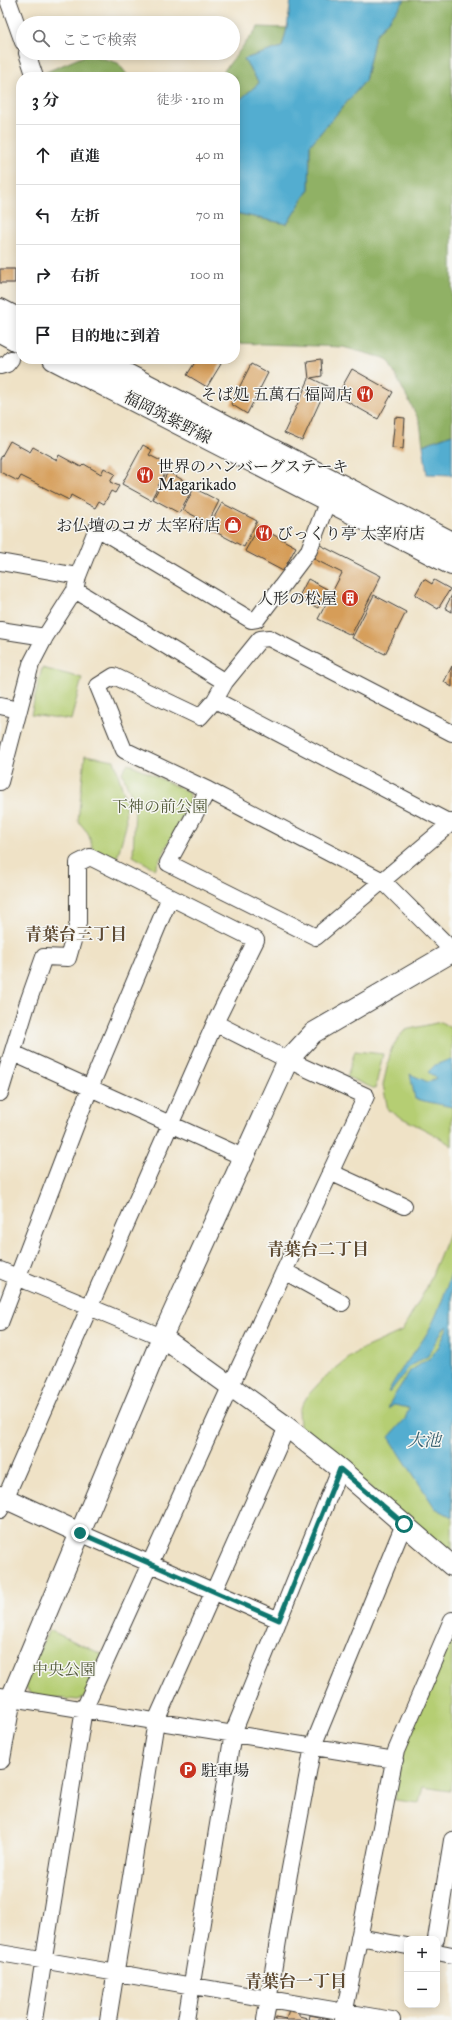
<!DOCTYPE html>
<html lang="ja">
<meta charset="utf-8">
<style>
body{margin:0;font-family:"IM FELL Great Primer","Noto Serif JP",serif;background:#f2f2f2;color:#202124}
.controls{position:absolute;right:12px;bottom:12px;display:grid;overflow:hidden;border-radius:8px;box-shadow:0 2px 10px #0003}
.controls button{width:36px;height:36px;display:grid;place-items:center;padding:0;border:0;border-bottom:1px solid #e0e0e0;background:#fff;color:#202124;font:20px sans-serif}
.stop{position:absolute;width:12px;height:12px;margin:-9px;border:3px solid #0f766e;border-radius:50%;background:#fff}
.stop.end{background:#0f766e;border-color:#fff;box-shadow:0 1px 4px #0008}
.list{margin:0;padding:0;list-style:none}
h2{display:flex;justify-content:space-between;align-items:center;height:52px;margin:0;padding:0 16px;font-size:17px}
h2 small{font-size:13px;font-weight:400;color:#757577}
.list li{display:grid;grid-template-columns:26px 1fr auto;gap:12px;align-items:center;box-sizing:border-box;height:60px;padding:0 16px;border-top:1px solid #e0e0e0}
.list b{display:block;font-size:15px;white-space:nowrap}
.list em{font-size:13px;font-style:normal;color:#757577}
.icon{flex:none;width:22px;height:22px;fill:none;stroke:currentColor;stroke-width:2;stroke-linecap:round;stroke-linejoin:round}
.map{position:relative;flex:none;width:452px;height:2020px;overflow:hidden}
.search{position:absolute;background:#fff;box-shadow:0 2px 10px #0003;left:16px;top:16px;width:224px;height:44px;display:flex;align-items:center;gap:10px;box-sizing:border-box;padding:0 14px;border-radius:22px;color:#757577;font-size:15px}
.panel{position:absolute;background:#fff;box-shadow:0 2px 10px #0003;left:16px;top:72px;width:224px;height:292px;border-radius:16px}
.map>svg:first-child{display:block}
.green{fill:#b5ce73;stroke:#687548}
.forest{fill:#90b165;stroke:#566640}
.water{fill:#52add0;stroke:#376476}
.building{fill:#d69d59}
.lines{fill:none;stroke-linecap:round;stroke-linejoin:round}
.minor-casing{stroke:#3c3a36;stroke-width:18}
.tertiary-casing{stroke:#3c3a36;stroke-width:22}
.primary-casing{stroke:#3c3a36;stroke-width:24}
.minor{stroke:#fff;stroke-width:16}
.tertiary{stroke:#fff;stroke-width:20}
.primary{stroke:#fff;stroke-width:22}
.route{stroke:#0f766e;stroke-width:5}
.labels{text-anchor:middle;stroke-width:3;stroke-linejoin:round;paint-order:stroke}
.poi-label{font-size:16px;fill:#1c1c1c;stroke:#f6f6f2;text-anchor:end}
.street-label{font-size:16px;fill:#1c1c1c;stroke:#f6f6f2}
.park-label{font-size:16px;fill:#525a3a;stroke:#f6f6f2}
.neighbourhood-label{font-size:17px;font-weight:bold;fill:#5d4931;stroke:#f6f6f2}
.water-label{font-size:17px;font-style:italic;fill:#345d6d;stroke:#f6f6f2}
</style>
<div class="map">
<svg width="452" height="2020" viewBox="0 0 452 2020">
<rect width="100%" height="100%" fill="#f6f6f2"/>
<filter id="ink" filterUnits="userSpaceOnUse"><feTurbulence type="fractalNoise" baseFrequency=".025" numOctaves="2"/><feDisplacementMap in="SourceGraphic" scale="8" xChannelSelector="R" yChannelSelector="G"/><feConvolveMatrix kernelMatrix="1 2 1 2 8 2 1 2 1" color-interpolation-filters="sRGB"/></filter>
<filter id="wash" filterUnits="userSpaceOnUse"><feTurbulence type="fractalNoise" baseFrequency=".012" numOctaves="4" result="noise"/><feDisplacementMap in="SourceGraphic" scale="16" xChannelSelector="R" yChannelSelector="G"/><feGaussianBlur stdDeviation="0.9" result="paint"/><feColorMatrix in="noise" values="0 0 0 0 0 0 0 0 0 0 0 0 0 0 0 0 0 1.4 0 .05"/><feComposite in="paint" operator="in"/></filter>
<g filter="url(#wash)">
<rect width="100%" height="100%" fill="#efe2c6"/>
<path class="green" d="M42,668L82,678L71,720L31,714Z
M85,755L114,760L125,798L126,826L117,858L93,849L88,833L78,821Z
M128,763L188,792L191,800L155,869L133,856L135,805L122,772Z
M441,1022L452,1029V1146C432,1131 409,1123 388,1110L383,1085L391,1050L398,1038L405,1030Z
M355,1051L383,1054L375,1089L347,1077Z
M452,1226V1558L300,1428L299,1410L308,1395L325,1377L358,1351L402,1331L427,1287Z
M49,1630L104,1655L84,1698L78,1700L32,1696L23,1684Z
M452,1634V1785L450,1791L423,1787L419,1803L395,1800L400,1754Z"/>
<path class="forest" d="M405,0H452V434L423,445L420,422L387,359L343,347L235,343V213L287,224L309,189L310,145L365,81L375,36Z
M258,27L287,28L282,47L244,59L259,83L235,104V77H219Z
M89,54L118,63L129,77H46V72Z"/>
<path class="water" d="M291,0H405L375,36L365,81L310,145L309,189L287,224L235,213V104L259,83L244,59L282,47L287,28Z
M452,434V475L427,474L423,445Z
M448,1060H452V1107L415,1099L410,1074L428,1082L436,1078L428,1072L435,1065Z
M452,1270V1517L435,1508L389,1437L405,1419L409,1408L394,1405L388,1409L391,1401L410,1371L431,1357L439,1346L448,1326L443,1329L428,1356L410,1366L390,1392H388C398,1372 412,1356 424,1338C437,1318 445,1293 452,1270Z"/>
<g id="blocks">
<path class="building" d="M0,269H15V283H0Z
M18,275H21V293H18Z
M197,359H213L221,364L207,387L187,375Z
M321,359L322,376L311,378L327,386L302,441L284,433L309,379L307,361Z
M251,364L268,373L247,414L231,404Z
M352,369L393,392L378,419L337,396Z
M395,417L405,418L403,449L392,448Z
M10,441L30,452L33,447L57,460L59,455L81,467L84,464L101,474L104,468L115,474L110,482L119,486L115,493L111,491L104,504L99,501L95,508L71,495L69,500L21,476L18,481L0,472V459Z
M143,445L152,450L149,455L169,465L151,500L122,484Z
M168,472L194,486L179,513L153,499Z
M194,488L219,501L208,523L183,510Z
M222,503L257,521L244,547L208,528Z
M259,527L296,547L283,571L245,551Z
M320,545L381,576L351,635L318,619L342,573L314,559Z
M308,579L327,589L318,608L298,598Z
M424,579L432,584L434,580L450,589L438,609L415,595Z
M374,595L406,612L385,654L352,638Z
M452,595V612L445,608Z
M452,666V687L444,682Z
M289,2009L299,2011V2016L307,2018V2020H286Z
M310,2015L330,2019V2020H309Z
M276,2017L286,2019V2020H275Z"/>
</g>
</g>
<g filter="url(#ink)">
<use href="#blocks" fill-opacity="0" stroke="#3c3a36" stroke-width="1"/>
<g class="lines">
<defs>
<path id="minor" d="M8,0L23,42
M27,53L35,77
M0,366L7,364L11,359
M0,562L78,576
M75,590L225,682
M0,630L45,637
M215,700L450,823
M0,706L19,710
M452,733L269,638L260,639L225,682L215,700L200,717L114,676L98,686L124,750L208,790L383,881L452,950
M0,782L31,664L45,637L75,590L78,576L97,528L251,620L257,619L309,550L328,500
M208,790L168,863L316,937L452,822
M13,1053L243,1157
M0,1093L27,1005L44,957L68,958L78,923V863L90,857L256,940L215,1023L0,1510
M330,1172L404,1206
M0,1270L162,1337
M284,1271L342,1303
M0,1323L90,1088L170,897
M80,1533L279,1620
M0,1696L395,1760
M359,1937L407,1946
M436,1939L452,1840
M437,1952L452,1955
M0,1953L392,2020
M34,2020L84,1709L231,1385L366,1096L288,1060L215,1023
M108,2020L156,1721L287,1427
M186,2020L233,1733L340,1469
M265,2020L289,1874L313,1746L404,1524
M343,2020L396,1751L452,1620"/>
<path id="tertiary" d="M162,1337L287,1427L340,1469L452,1566
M0,1496L80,1533
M0,1759L11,1698L162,1337L288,1060L313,1033L452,952"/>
<path id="primary" d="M0,310L21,321
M0,331L21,342
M54,359L452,564
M96,359L452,543"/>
</defs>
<use href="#minor" class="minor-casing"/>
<use href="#tertiary" class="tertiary-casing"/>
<use href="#primary" class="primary-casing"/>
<use href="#minor" class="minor"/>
<use href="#tertiary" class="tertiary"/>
<use href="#primary" class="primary"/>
</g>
</g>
<g class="lines" filter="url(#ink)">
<path class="route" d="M80,1533L279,1620L340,1469L404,1524"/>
</g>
<defs>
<symbol id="restaurant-disc" viewBox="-11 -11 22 22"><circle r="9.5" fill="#c8321e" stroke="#f6f6f2"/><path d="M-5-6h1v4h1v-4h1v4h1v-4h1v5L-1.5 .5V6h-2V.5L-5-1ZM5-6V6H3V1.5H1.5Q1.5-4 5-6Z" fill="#fff"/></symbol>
<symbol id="shop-disc" viewBox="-11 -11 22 22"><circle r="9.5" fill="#c8321e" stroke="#f6f6f2"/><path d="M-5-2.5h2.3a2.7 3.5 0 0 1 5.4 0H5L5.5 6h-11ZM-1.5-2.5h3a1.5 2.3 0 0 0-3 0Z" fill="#fff"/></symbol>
<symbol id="building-disc" viewBox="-11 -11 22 22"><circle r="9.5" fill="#c8321e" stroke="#f6f6f2"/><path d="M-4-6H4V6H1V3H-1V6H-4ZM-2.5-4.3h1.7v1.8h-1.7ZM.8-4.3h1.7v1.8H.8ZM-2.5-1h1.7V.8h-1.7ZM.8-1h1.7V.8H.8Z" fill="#fff"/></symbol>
<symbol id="parking-disc" viewBox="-11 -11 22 22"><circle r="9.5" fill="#c8321e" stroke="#f6f6f2"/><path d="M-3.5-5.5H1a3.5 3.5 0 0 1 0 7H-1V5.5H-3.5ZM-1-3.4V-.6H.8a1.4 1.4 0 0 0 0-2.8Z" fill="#fff"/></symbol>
</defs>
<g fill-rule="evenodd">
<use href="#restaurant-disc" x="355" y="384" width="20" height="20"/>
<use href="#restaurant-disc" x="135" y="465" width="20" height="20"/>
<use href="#shop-disc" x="223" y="515" width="20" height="20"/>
<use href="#restaurant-disc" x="254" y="523" width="20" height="20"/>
<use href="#building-disc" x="340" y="588" width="20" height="20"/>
<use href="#parking-disc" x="178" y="1760" width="20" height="20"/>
</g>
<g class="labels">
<g class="poi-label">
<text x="352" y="400">そば処 五萬石 福岡店</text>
<text x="158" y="472" text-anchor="start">世界のハンバーグステーキ<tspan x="158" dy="18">Magarikado</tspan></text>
<text x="220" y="531">お仏壇のコガ 太宰府店</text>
<text x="277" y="539" text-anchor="start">びっくり亭 太宰府店</text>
<text x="337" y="604">人形の松屋</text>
<text x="201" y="1776" text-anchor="start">駐車場</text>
</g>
<g class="street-label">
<text transform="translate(168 417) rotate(27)" y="6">福岡筑紫野線</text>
</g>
<g class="park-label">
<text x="160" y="812">下神の前公園</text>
<text x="64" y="1675">中央公園</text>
</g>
<g class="neighbourhood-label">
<text x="76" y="940">青葉台三丁目</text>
<text x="318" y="1255">青葉台二丁目</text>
<text x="296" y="1987">青葉台一丁目</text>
</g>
<g class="water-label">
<text x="424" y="1446">大池</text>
</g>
</g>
</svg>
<div class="controls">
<button>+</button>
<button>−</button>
</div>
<div class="stop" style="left:404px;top:1524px"></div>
<div class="stop end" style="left:80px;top:1533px"></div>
<div class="search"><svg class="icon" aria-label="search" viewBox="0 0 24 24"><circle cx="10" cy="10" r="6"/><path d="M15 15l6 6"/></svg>ここで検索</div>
<section class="panel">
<h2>3 分<small>徒歩 · 210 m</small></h2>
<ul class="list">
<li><svg class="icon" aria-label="ahead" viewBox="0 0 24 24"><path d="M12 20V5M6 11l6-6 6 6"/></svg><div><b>直進</b></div><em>40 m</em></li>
<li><svg class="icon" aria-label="left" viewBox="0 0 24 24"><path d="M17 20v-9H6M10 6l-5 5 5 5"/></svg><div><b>左折</b></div><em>70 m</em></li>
<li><svg class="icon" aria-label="right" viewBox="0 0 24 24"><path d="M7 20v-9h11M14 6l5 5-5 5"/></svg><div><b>右折</b></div><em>100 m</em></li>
<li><svg class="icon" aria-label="arrive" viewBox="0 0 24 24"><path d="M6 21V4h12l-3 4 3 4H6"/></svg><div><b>目的地に到着</b></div></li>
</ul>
</section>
</div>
